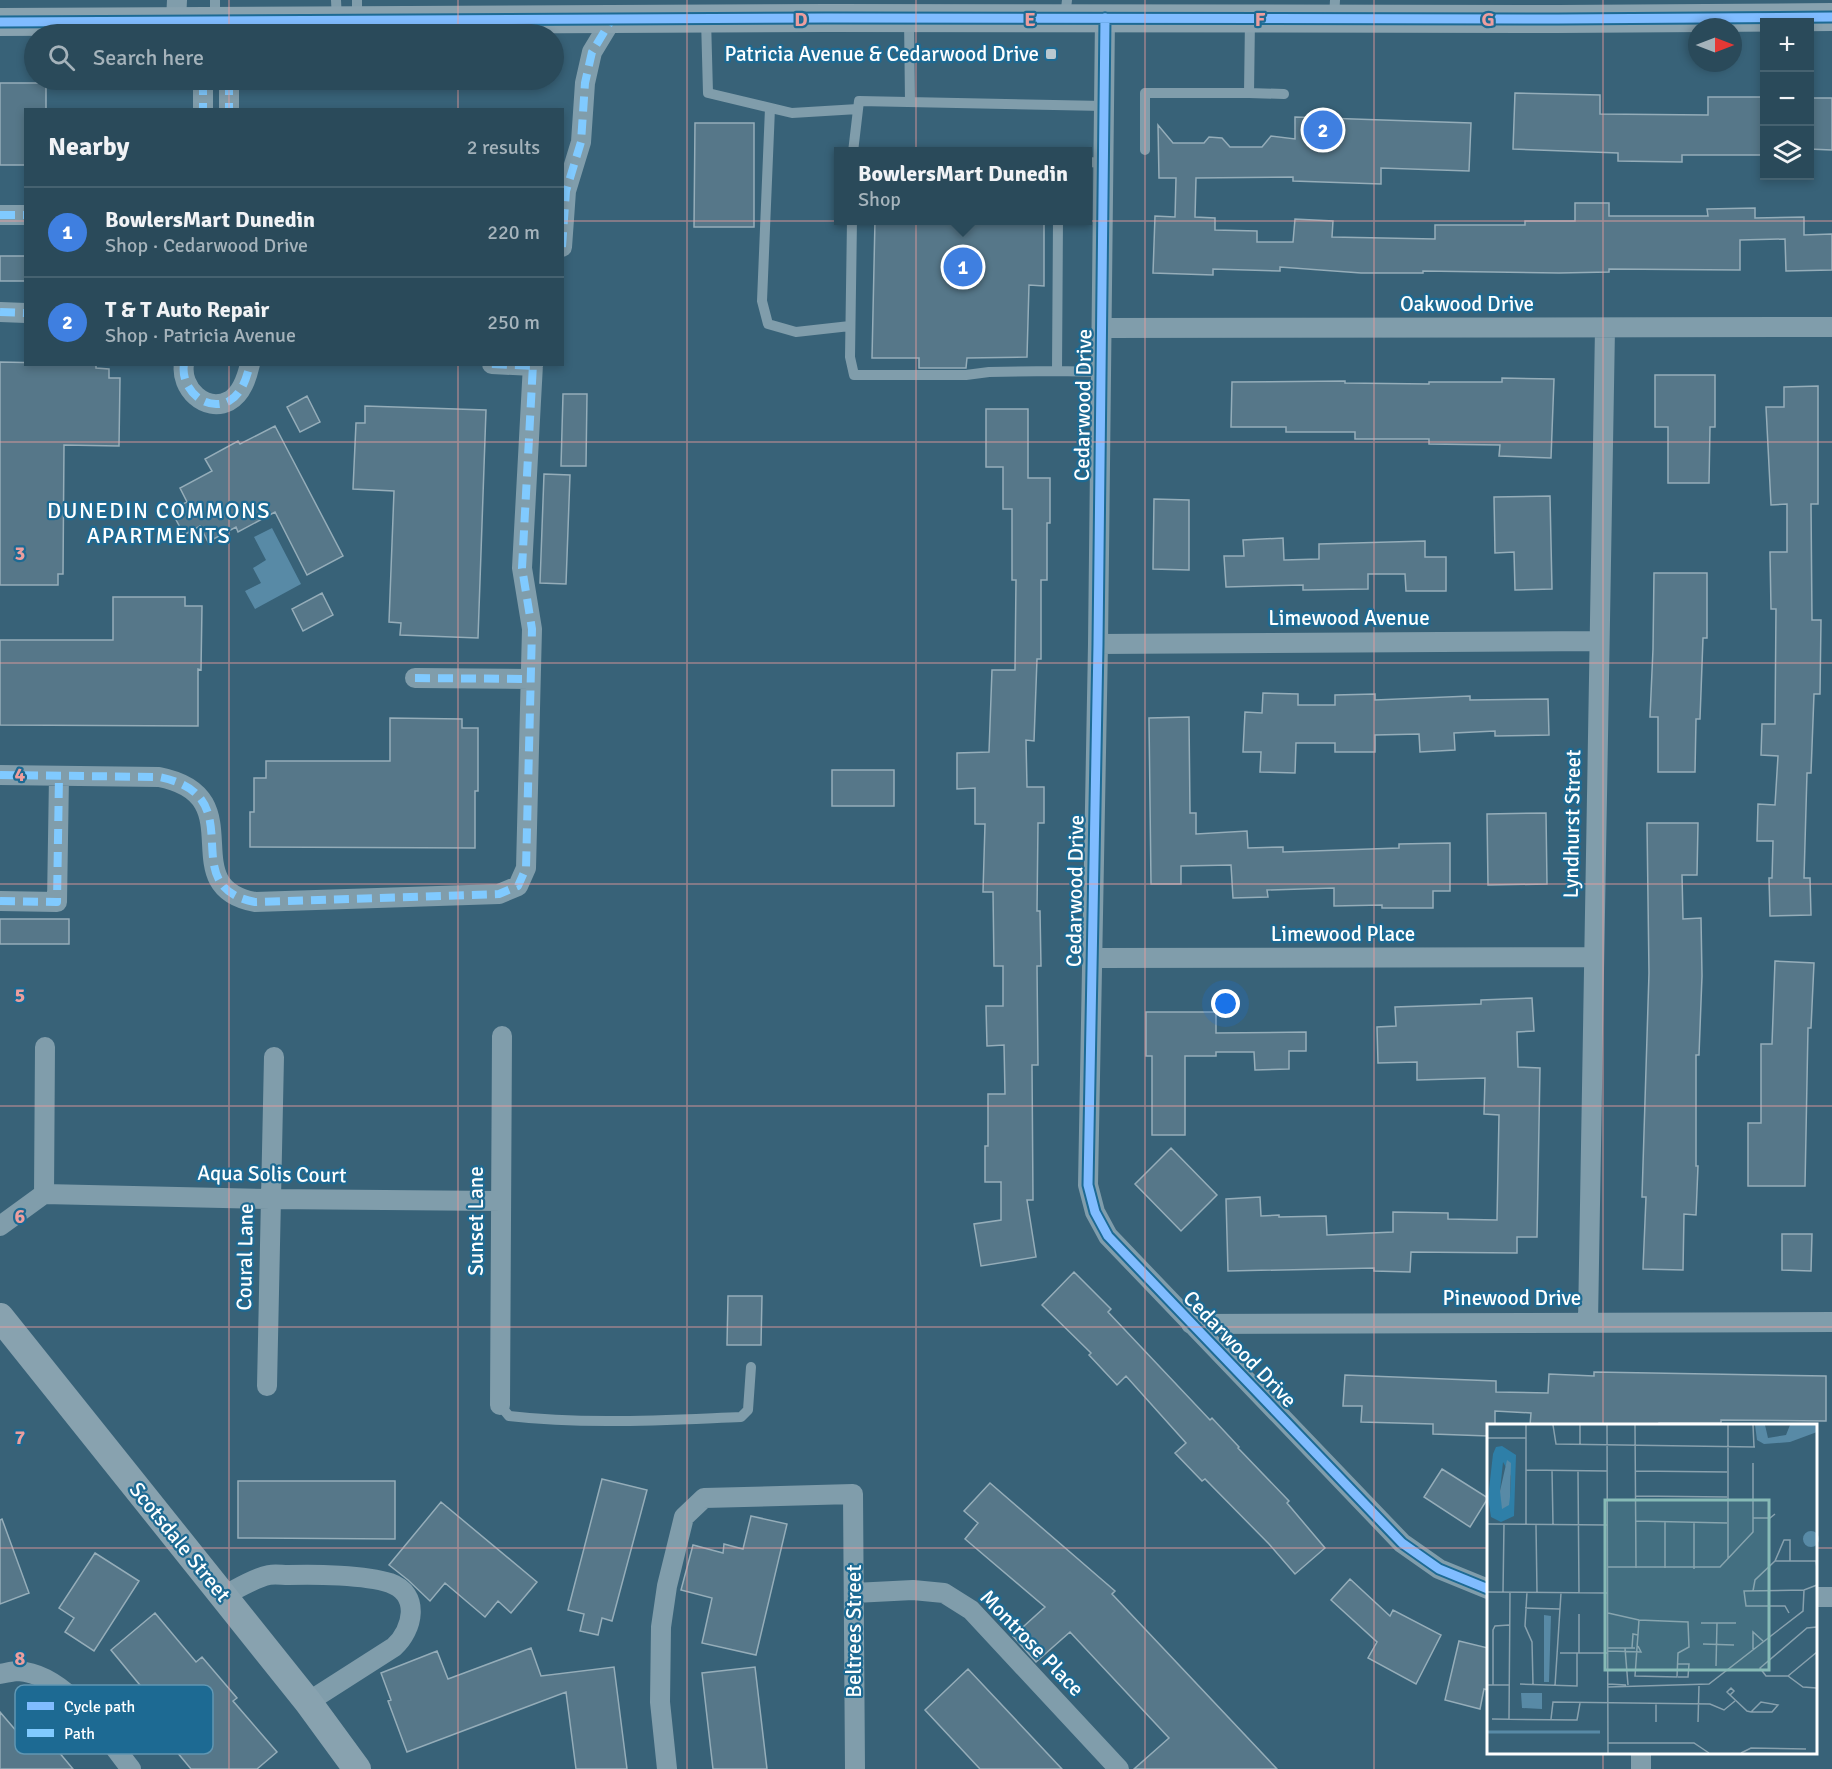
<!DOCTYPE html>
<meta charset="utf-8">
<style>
body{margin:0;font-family:Signika,sans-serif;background:#365463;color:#f1f3f6}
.controls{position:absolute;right:18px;top:18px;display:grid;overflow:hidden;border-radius:0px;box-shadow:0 3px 9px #0003}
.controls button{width:54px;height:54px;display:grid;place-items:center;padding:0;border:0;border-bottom:2px solid #466270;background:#2a4a5a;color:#f1f3f6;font:30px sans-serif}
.compass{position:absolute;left:1688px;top:18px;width:54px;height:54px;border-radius:50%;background:#2a4a5a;box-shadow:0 3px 9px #0003;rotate:90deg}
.you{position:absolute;left:1226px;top:1004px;width:21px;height:21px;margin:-15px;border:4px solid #fff;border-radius:50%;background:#1a73e8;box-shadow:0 0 0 9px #1a73e833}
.badge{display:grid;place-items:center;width:39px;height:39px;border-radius:50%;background:#90b9f0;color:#fff;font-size:20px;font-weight:700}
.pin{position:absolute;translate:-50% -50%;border:3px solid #fff;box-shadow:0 2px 6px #0006}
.popup{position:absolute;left:834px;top:147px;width:258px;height:78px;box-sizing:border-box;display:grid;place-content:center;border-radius:0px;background:#2a4a5a;filter:drop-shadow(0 2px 4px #0005);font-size:20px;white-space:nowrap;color:#a5b3bb}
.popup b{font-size:22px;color:#f1f3f6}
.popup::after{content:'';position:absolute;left:50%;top:100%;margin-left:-12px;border:12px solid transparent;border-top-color:#2a4a5a}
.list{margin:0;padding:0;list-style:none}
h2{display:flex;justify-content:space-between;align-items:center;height:78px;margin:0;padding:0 24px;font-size:26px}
h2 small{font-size:20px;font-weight:400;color:#a5b3bb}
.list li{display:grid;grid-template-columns:39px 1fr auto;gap:18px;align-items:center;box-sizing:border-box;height:90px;padding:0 24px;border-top:2px solid #466270}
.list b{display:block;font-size:22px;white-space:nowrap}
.list p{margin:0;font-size:20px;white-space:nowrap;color:#a5b3bb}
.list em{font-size:20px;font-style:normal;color:#a5b3bb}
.icon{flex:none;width:33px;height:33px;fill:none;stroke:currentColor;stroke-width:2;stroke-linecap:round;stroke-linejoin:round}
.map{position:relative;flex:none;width:1832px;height:1769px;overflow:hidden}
.search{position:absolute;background:#2a4a5a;box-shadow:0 3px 9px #0003;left:24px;top:24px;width:540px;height:66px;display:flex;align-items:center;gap:15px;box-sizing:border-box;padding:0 21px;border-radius:33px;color:#a5b3bb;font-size:22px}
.panel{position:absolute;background:#2a4a5a;box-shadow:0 3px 9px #0003;left:24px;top:108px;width:540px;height:258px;border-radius:0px}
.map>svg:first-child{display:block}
.water{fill:#588aa6}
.building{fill:#567789;stroke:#95adb9;stroke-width:1.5}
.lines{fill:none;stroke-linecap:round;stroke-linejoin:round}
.lane{stroke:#809dab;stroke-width:10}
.street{stroke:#809dab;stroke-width:20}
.secondary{stroke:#88a2af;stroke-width:28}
.quiet{stroke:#80caff;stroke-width:8;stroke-dasharray:15 8;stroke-linecap:butt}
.cycleway-casing{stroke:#1d6a93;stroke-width:13}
.cycleway{stroke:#80bcff;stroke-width:9}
.grid{fill:none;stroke:#ed9e9e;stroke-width:1.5;stroke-opacity:0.55}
.poi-dot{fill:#b9c8d0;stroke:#1d6a93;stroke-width:2}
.labels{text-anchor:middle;stroke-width:4.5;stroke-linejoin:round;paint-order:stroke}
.poi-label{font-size:21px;fill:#fff;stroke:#1d6a93;text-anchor:end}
.street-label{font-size:21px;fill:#fff;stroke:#1d6a93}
.neighbourhood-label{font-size:22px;letter-spacing:1.5px;fill:#fff;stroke:#1d6a93}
.inset-river{fill:none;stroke:#588aa6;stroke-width:3}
.inset-road{fill:none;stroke:#88a1ae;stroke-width:1.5}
.view{fill:#87bab6;fill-opacity:0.15;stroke:#87bab6;stroke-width:3}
.inset-edge{fill:none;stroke:#fff;stroke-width:3}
.key{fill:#1d6a93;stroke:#6197b3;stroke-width:1.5}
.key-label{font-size:16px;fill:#fff}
.grid-label{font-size:20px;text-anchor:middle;font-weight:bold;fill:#ed9e9e;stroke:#1d6a93;stroke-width:4.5;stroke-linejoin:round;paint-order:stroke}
</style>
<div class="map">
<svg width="1832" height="1769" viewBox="0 0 1832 1769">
<rect width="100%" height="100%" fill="#386278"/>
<path class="water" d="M272,528L301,584L255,609L245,591L261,583L253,568L266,560L254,537Z"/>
<path class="building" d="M0,83H46V110H26V165H0Z
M1515,93L1600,95V114L1708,115V97H1764V155H1682V162L1618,161V153L1513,149Z
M1809,98H1832V150L1809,149Z
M1295,117L1471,123L1469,171L1381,168V184L1293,181V177L1196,178L1195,217L1215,218V230L1257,231V242H1293L1295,219L1333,221L1332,237L1435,239V225H1525V221H1575V203H1609V216H1708L1707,209L1755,208V218L1804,217V235L1832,234V270L1786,271L1785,239L1740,240V270L1609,269V272L1559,273L1423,271V273H1361L1280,267V271L1213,269V275L1153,273L1155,216L1175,217L1176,178H1159L1158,125L1173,143H1204L1209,137L1222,138L1230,147H1262L1271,136L1295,139Z
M695,123H754V227H694Z
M875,220H1044V286L1029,285L1027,357L967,358L966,368H919V358H872Z
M0,256H26V281H0Z
M0,362L96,364V368L109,369V378H120L119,446L64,445L63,574H58V585H0Z
M1655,375H1715V427H1710L1709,483H1668V427H1655Z
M1502,378L1554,379L1551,458L1499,456L1500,445L1429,444V439H1355V432H1286V427H1231L1232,382L1345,381V383L1429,384V382H1502Z
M1818,386V504H1811L1812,620H1821L1820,694H1814L1811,773H1807L1804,878H1810L1811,915L1770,916L1769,878H1772L1773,841H1757L1758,804L1775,805L1778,756L1761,755L1762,724H1775L1776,609H1771L1770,552H1787V504L1771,505L1766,407H1784V387Z
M563,394H587L586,466H561Z
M307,396L320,422L300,432L287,407Z
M365,406L486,410L478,638L400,635L401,623L389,622L394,491L353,489L356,423H365Z
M986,409H1028V478H1050V523H1047V580H1041V659H1037L1034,741L1026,740L1027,787H1044V823H1038L1037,911H1040L1041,966H1037L1038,1065H1032L1033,1200H1027L1036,1257L981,1266L974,1224L1001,1220V1182H985V1146H988V1094H1005L1004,1045L987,1046L986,1006H1003V966H994L993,892H983L985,824H975V788L957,789V753L989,752L992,670H1015L1016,580H1012V509H1003V467H986Z
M275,426L343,556L307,575L275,512L238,532L236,527L208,542L200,526L184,535L171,510L187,502L180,488L212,471L205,459L238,441L240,444Z
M544,474L570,475L566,584L540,583Z
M1550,496L1552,589L1515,590L1514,552L1495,553L1494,497Z
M1154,499L1189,500V570L1153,569Z
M1283,538L1284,560L1319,559V544L1425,541V557H1446V591H1406L1405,574H1368V589L1303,590V585L1226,587L1224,556H1244L1243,540Z
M1654,573H1707V638H1703L1700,719H1696L1695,772H1658V717H1650L1653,649Z
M322,593L333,615L303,631L292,609Z
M113,597H185V606H202L201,670L198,669V726L0,725V640H113Z
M1263,693L1298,694V705H1335V695L1375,694V700L1470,696V700L1548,699L1549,735L1495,736V731L1454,733L1455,750L1420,752L1419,734L1375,735V752H1335V743H1296L1295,773L1260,772L1261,752H1243L1245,712L1262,713Z
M1189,717L1190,813H1196V834L1247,831L1248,848L1283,847V852L1399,848V844L1450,843V891H1433V908H1382V905L1334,906V888L1267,890L1268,897L1233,898L1231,865L1181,866V884H1151L1149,718Z
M390,718L462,719V728H478V791H475V848L250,847V812H254V778H266V761H390Z
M832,770H894V806H832Z
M1546,813L1547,884L1488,885L1487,814Z
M1647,823H1698L1697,875H1682L1683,919L1701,918L1702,976L1699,1055H1696V1166H1698L1696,1215L1684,1214L1683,1270L1643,1269L1646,1197H1642L1649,973Z
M0,919H69V944H0Z
M1775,961L1814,963L1811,1028H1808L1805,1186H1748V1123H1761V1044H1772Z
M1532,998L1534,1031L1517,1032L1518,1067L1540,1068L1537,1237H1517V1253L1411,1252L1410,1272L1374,1271V1268L1228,1271L1226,1199L1260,1197L1261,1216L1279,1215V1217L1326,1216L1327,1235L1393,1232V1212L1448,1213V1219L1497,1220L1499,1115L1484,1114L1485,1078L1417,1080V1062L1378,1063L1377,1027L1396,1026L1395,1007L1481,1004V1000Z
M1146,1012H1216V1033L1306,1032V1051H1289V1069L1255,1070L1254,1052H1216V1056H1185V1135H1152V1056H1146Z
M1171,1148L1217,1195L1181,1231L1135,1184Z
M1782,1234H1812L1811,1271L1782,1270Z
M1074,1272L1111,1309L1108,1312L1210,1420L1212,1418L1239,1447L1238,1448L1289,1501L1287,1503L1325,1548L1295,1574L1269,1544L1205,1479L1202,1481L1175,1453L1186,1443L1126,1376L1117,1385L1089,1355L1091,1353L1042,1305Z
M728,1296H762L761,1345H727Z
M1594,1372L1826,1376V1421L1721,1420V1423H1659V1425H1530L1531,1413L1495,1411V1425H1488V1436L1433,1434V1424L1361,1422L1362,1406H1343L1345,1375L1496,1381V1392L1548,1393L1549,1374L1594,1376Z
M1442,1469L1488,1498L1470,1527L1424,1497Z
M602,1479L647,1490L612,1621L602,1618L598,1635L580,1631L584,1614L568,1610Z
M238,1481H395V1539L238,1538Z
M990,1483L1115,1591L1112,1594L1277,1769H1134L1169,1738L1070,1632L1036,1662L1013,1636L1045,1607L965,1539L978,1523L964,1511Z
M441,1502L537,1582L511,1613L498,1601L485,1617L445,1583L430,1601L408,1580L389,1565Z
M751,1516L787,1524L756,1655L702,1643L712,1598L681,1590L693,1545L723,1553L724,1544L743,1549Z
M2,1519L29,1593L0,1604V1520Z
M95,1553L139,1581L94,1651L65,1632L74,1618L59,1608Z
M1350,1579L1390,1616L1393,1610L1441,1635L1416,1684L1368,1658L1377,1642L1331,1600Z
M155,1613L196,1662L202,1657L237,1698L233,1701L277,1752L257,1769H191L152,1722L163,1713L111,1650Z
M1459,1641L1488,1648V1690L1484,1689L1480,1709L1445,1700Z
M531,1648L541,1676L614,1667L627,1769H576L566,1692L407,1752L388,1701L391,1700L381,1673L437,1651L448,1679Z
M755,1667L767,1769H713L702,1673Z
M968,1669L1062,1769H980L925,1710Z
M0,1712L18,1733L33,1721L73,1769H0Z"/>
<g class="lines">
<path class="lane" d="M215,0V21
M336,0L337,20
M357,0V20
M909,18L910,102
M1065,18L1067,0
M1334,18L1335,0
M706,19L708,93L792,113L858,109
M1249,93L1284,94
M770,108L762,301L768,324L796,332L850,326
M1145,150V93H1249L1250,19
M853,152L859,101L1104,106
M1088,162L1104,163
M852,220L850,357L854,375H966L989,372L1057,371
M1058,220L1057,371L1101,372
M500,1405L509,1416C586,1425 664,1420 741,1417L748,1410L751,1367"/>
<path class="street" d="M1105,18L1098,644L1088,1185L1095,1212L1108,1236L1402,1543L1439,1569L1488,1589
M176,21L177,0
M203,80V110
M229,80V110
M0,215H26
M562,247L566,191L581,142L585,83L592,52L612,19
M0,312L26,313
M1102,328L1832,327
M184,364C180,388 205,413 229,401C242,394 247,377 250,364
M492,364L533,366
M1098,644L1599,641
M415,678L529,679
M0,775L159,777C256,796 171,886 255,902L499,894L518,886L526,868L532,629L522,568L533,364
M0,901L57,902L59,776
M1092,958L1593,957
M44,1194L270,1199L499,1201
M44,1194L45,1047
M0,1226L44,1194
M1588,1322L1605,328
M1191,1324L1832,1322
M267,1386L274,1057
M500,1405L502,1036
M854,1593L913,1590L944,1593L971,1610L1119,1769
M223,1596C237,1589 254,1578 269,1575C275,1574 282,1575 288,1575C315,1574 365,1575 390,1583C421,1594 413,1630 394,1647L308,1702
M1816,1597H1832
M0,1674C6,1673 13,1671 18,1671C67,1674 104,1735 131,1769
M667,1769L660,1702L661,1627L667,1586L684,1517L704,1498L853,1494L855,1769
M1641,1769V1752"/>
<path class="secondary" d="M0,22L827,18L1558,19L1832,17
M0,1317L308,1702L357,1769"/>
<path class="quiet" d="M203,80V110
M229,80V110
M0,215H26
M562,247L566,191L581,142L585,83L592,52L612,19
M0,312L26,313
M184,364C180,388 205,413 229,401C242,394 247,377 250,364
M492,364L533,366
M415,678L529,679
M0,775L159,777C256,796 171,886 255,902L499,894L518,886L526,868L532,629L522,568L533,364
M0,901L57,902L59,776"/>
<defs>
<path id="cycleway" d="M1105,18L1098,644L1088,1185L1095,1212L1108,1236L1402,1543L1439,1569L1488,1589
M0,22L827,18L1558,19L1832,17"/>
</defs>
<use href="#cycleway" class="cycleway-casing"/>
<use href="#cycleway" class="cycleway"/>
</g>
<path class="grid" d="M229,0V34M458,0V34M687,0V1769M916,0V1769M1145,0V1769M1374,0V1769M1603,0V1426M229,80V110M458,80V110M0,221H26M562,221H1832M229,364V1769M458,364V1769M0,442H1832M0,663H1832M0,884H1832M0,1106H1832M0,1327H1832M0,1548H1488M1816,1548H1832M1603,1752V1769"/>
<rect class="poi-dot" x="1045" y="48" width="12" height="12" rx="3"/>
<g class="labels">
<g class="poi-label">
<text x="1039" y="61">Patricia Avenue &amp; Cedarwood Drive</text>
</g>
<g class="street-label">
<text x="1467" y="311">Oakwood Drive</text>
<text transform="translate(1083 405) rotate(-89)" y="7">Cedarwood Drive</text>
<text x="1349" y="625">Limewood Avenue</text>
<text transform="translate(1572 824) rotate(-89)" y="7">Lyndhurst Street</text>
<text transform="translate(1075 891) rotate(-89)" y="7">Cedarwood Drive</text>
<text x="1343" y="941">Limewood Place</text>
<text transform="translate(272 1174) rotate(1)" y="7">Aqua Solis Court</text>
<text transform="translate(476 1221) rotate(-90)" y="7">Sunset Lane</text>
<text transform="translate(245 1257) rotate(-89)" y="7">Coural Lane</text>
<text x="1512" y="1305">Pinewood Drive</text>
<text transform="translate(1240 1349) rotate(46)" y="7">Cedarwood Drive</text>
<text transform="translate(180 1542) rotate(51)" y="7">Scotsdale Street</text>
<text transform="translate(854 1631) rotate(-90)" y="7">Beltrees Street</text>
<text transform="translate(1032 1643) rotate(46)" y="7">Montrose Place</text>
</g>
<g class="neighbourhood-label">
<text x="159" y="518">DUNEDIN COMMONS<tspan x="159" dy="25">APARTMENTS</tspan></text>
</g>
</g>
<g transform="translate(1487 1424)">
<rect width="330" height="330" fill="#386278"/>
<path d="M15,22L29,31L27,92L14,98L4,93L1,74L6,30L9,23ZM16,38L24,52L23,73L13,67Z" fill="#2e7fa8" fill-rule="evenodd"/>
<path d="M268,1H278L281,14L299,11L303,1H330V8L303,18L277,20L270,16ZM20,36L24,39L23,73L22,81L15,85L13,67ZM316 115a8 8 0 1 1 16 0a8 8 0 1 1-16 0ZM57,191L64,192L62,258H57ZM34,269H55V285L35,284Z" fill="#588aa6"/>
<path class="inset-river" d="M0,308H113"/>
<path class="inset-road" d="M39,1V100M66,1L69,20L268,23M93,1V21M120,1L121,329M148,1L149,144M241,1V134M266,1L267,23M0,14H39M39,46L120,47M65,46L66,101M91,47L92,169M149,47L240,48M149,72L240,73M266,94H283L288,90M149,97L240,99M178,98V144M207,98V145M0,100L120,101M49,101L50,168M288,137L297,116H303V137M120,143H233L266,108V39M266,167L268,156L288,137H329L330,144M0,168L120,169M16,168L17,100M40,168L38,202L45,218L46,261M38,184L73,185M121,189L152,196L201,198L202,223L191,229L190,253L148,252L152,196M302,189L298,182H259L257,167L317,166L330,161M92,190V229M214,199H249M330,203L320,204L273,244L279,252H301L316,263L330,264M216,220L247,221M120,224H148M138,224L141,261M145,224L146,210L151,211M266,225V208L276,217M121,227L154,228L151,222M73,229H120M190,240H202L201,253H191M229,242L230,199M301,252L330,228M33,260L90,262V229M121,260L139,261M0,261H22M6,261V206L8,202L22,201M68,262L74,169M121,263L222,260L316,187L317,166M244,264L247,267L243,271L240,268ZM243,271L260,287L264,288H285L291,281L274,278L264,288M5,295L90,296L93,279M22,295L23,168M64,295L66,278L223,280L237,286L248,277M169,298V279M211,298L212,262M121,319H207L222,329M254,329L264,324L319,325"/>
<path class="view" d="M118,76H282V246H118Z"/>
<rect width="330" height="330" class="inset-edge"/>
</g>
<rect x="15" y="1685" width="198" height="69" rx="9" class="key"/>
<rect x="27" y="1702" width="27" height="8" fill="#80bcff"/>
<rect x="27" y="1729" width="27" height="8" fill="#80caff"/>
<g class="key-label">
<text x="64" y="1712">Cycle path</text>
<text x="64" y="1739">Path</text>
</g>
<g class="grid-label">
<text x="801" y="26">D</text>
<text x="1030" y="26">E</text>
<text x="1260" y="26">F</text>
<text x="1488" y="26">G</text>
<text x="20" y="560">3</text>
<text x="20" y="781">4</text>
<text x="20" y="1002">5</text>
<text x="20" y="1223">6</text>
<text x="20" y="1444">7</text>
<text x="20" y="1665">8</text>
</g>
</svg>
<div class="controls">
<button>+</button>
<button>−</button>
<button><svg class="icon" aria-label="layers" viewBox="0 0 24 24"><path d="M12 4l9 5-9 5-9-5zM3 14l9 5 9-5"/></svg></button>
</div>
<svg class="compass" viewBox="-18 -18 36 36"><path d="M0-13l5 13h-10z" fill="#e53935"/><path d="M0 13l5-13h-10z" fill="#a5b3bb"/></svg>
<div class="you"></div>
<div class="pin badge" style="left:963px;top:267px;background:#3f7fe0">1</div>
<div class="popup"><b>BowlersMart Dunedin</b>Shop</div>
<div class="pin badge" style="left:1323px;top:130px;background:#3f7fe0">2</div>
<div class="search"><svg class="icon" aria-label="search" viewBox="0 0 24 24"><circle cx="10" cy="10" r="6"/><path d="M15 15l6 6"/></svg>Search here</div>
<section class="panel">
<h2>Nearby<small>2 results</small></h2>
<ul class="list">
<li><span class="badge" style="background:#3f7fe0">1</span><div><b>BowlersMart Dunedin</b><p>Shop · Cedarwood Drive</p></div><em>220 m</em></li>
<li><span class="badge" style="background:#3f7fe0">2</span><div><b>T &amp; T Auto Repair</b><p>Shop · Patricia Avenue</p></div><em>250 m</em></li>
</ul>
</section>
</div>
